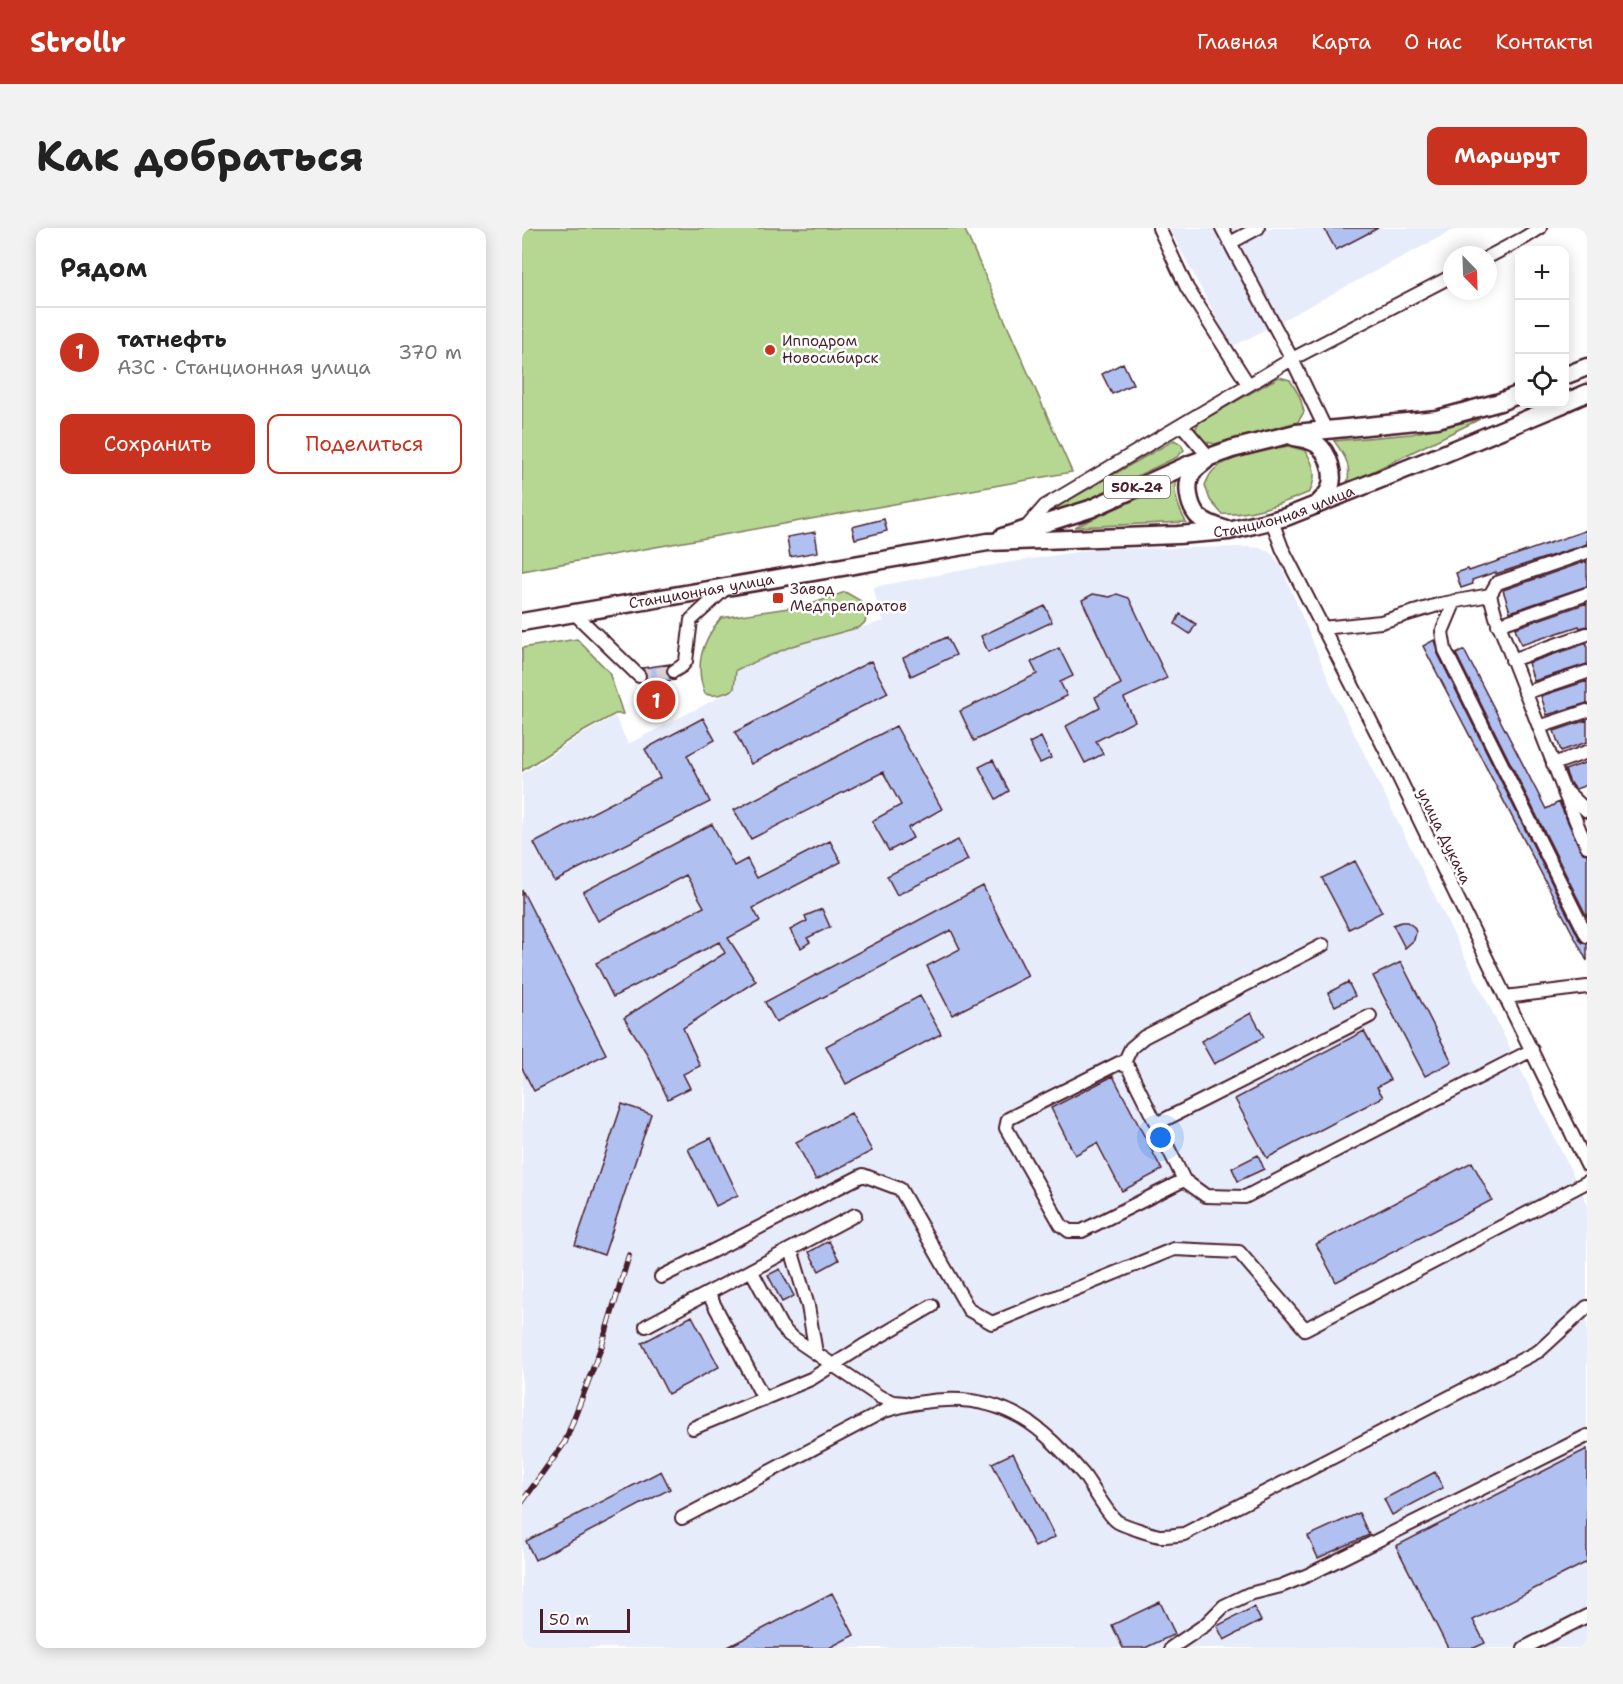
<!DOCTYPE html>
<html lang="ru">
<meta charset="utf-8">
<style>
body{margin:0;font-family:"Shantell Sans",sans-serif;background:#f2f2f2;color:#222}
.controls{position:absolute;right:18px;top:18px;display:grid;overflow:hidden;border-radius:12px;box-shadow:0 3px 15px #0003}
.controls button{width:54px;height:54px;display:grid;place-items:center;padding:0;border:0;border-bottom:2px solid #e0e0e0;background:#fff;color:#222;font:30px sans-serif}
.compass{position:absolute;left:921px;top:18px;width:54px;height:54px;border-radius:50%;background:#fff;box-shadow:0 3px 15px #0003;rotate:157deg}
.scale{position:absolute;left:18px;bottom:15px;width:90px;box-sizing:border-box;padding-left:6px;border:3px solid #4a1f2b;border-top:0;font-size:16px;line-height:21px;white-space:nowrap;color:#4a1f2b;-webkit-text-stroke:4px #fff;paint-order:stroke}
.you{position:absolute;left:639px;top:910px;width:21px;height:21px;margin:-15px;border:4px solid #fff;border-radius:50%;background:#1a73e8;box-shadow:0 0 0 9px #1a73e833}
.badge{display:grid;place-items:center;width:39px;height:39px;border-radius:50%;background:#c8321e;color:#fff;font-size:20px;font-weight:700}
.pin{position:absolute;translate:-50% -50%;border:3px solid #fff;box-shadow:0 2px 6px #0006}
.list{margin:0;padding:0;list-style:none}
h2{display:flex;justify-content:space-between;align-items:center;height:78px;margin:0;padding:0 24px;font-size:26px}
h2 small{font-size:20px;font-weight:400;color:#767676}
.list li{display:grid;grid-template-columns:39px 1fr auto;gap:18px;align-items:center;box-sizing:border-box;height:90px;padding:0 24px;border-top:2px solid #e0e0e0}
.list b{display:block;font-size:22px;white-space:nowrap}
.list p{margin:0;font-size:20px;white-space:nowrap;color:#767676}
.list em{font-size:20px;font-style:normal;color:#767676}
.actions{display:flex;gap:12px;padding:18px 24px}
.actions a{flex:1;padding:14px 0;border:2px solid #c8321e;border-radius:12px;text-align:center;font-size:21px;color:#c8321e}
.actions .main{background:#c8321e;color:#fff}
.icon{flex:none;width:33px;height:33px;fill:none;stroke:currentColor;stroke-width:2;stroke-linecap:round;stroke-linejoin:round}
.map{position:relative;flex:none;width:1065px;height:1420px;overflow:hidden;border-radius:12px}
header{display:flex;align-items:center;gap:36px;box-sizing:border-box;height:84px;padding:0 30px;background:#c8321e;color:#fff}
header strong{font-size:28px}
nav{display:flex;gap:33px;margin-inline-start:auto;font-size:21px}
.intro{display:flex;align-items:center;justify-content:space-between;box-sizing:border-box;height:144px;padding:0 36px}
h1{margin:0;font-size:42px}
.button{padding:15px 27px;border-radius:12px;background:#c8321e;color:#fff;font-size:21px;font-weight:700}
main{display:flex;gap:36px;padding:0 36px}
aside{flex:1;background:#fff;border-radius:12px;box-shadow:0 3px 15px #0003}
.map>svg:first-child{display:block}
.built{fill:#e7ecfb}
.green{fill:#b5d792;stroke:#807b5e;stroke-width:1.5}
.building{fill:#b0c1f1;stroke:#4a1f2b;stroke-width:1.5}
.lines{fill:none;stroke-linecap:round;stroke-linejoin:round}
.minor-tunnel{stroke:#dbd2d5;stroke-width:12;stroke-dasharray:12 6;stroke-linecap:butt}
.minor-casing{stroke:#4a1f2b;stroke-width:16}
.major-casing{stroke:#4a1f2b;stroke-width:21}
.minor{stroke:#fff;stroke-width:12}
.major{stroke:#fff;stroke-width:16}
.rail-casing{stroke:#4a1f2b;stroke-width:6}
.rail{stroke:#fff;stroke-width:4;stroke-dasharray:11;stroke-linecap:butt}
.poi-dot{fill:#c8321e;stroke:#fff;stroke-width:2}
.labels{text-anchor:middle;stroke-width:5;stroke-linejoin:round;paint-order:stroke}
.shield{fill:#fff;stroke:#80626b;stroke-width:1.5}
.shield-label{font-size:14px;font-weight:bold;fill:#4a1f2b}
.poi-label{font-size:15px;fill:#4a1f2b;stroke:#fff;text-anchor:start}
.street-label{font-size:15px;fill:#4a1f2b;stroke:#fff}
</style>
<header>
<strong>Strollr</strong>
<nav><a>Главная</a><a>Карта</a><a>О нас</a><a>Контакты</a></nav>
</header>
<div class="intro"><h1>Как добраться</h1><a class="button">Маршрут</a></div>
<main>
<aside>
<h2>Рядом<small></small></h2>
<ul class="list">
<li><span class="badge">1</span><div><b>татнефть</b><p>АЗС · Станционная улица</p></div><em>370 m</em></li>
</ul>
<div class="actions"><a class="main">Сохранить</a><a>Поделиться</a></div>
</aside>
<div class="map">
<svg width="1065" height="1420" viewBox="0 0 1065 1420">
<rect width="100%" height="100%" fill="#fff"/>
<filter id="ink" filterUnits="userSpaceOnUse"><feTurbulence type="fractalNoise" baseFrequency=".0167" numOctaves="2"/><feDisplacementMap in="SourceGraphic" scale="12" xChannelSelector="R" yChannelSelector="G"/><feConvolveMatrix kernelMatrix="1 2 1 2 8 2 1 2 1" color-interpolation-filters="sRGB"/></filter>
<g filter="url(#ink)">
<path class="built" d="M647,0H935L710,119Z
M727,319L741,320L751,327L759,338L813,467L1065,975V1420H0V546L56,509L93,488L106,516L213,461L214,443L270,419L362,393L357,382L351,359L453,340L573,321Z"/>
<path class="green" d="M0,0H442L550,244L0,343Z
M757,149L768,152L778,169L782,184L776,194L692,216L679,212L673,203L676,195Z
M958,191L825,256C830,237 823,228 812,213L889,206Z
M652,212L659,216L662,222L655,229L550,279L528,283Z
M766,218L784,223C793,240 795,246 788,264C762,275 727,288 700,286L688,272L683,257C685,253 687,247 690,244C700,230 749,222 766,218Z
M653,254C652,269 657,281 664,294L553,299Z
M323,364L339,373L346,385L343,394L338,399L270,418L214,442L212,461C202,466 194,469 183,466C172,437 180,413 199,390L287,377Z
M55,411L87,444L101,486H93L53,508L0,543V420Z"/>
<path class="building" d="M802,0H856L814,22Z
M601,135L611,156L590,166L580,146Z
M362,291L365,303L333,311L330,299Z
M1065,302V316L974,346V344L950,352L951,356L939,360L934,345L946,341L947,343Z
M293,304L296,324L268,329L265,309Z
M1065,333V358L988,384L981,362Z
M571,366L588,369L595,366L607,370L645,450L602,470L613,493L574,513L581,526L563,535L544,498L578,480L573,469L599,456L560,372Z
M1065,375V398L1058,400L1057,398L999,417L993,400Z
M523,378L530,394L466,424L459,408Z
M658,386L674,396L668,406L653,396Z
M425,409L434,427L389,448L381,430Z
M912,412L916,426L1058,712L1061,715L1065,716V733L901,418Z
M1065,415V436L1012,453L1006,435Z
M537,420L551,448L538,454L545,468L452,513L438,483L515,446L509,434Z
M942,422L1024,581L1037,574L1058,621L1061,625L1065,626V689L934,426Z
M349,433L366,465L229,536L213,504Z
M148,436L145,440V447L148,450L154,452L144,453L147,474L129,476L126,455H120L125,449V445L120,440Z
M1065,453V475L1025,487L1019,468Z
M181,490L193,512L165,527L188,574L32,653L12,615L138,550L123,521Z
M1065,492V514L1039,523L1032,503Z
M374,498L420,581L386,600L391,610L367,623L350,593L379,577L361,544L229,611L212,582Z
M519,509L529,530L518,535L507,515Z
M471,532L487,563L474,571L457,539Z
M1065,534V557L1054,561L1048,555L1043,542Z
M190,596L212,638L225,631L235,650L308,613L319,634L231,680L238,693L206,710L234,753L161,800L178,838L161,846L168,860L146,871L124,824L102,790L203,725L197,714L91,769L74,735L182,679L164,647L76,693L61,664Z
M436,612L446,632L375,667L365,648Z
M833,633L860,684L827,701L800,650Z
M461,658L506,748L430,787L405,738L438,721L429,702L254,794L243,774Z
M0,662L84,826L12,863L0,840Z
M300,681L308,699L285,710L288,714L279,720L268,702L285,693L283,688Z
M879,694H885L892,699L894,704L892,712L883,720L871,697Z
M879,734L930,834L903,848L851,748Z
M826,754L833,768L813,778L806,765Z
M398,768L419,806L324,856L304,818Z
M729,785L742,809L692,836L679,813Z
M842,803L868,852L855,859L861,869L745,930L713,871Z
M591,848L640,942L600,963L575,915L553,927L529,880Z
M100,876L129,886L82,1027L53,1017Z
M329,885L350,923L294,952L274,914Z
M189,910L216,967L194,978L166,921Z
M736,927L742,941L716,953L710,940Z
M950,934L970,972L814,1054L794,1016Z
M307,1013L317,1032L297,1043L287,1024Z
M258,1041L272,1068L260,1074L246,1047Z
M170,1088L197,1139L146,1166L120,1115Z
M1065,1221V1334L951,1392L963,1415L952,1420H926L874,1318Z
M491,1225L533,1309L513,1319L470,1235Z
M139,1243L148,1261L13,1332L4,1313Z
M913,1244L921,1260L870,1287L862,1271Z
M837,1285L847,1307L796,1330L786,1308Z
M310,1365L332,1407L307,1420H204Z
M638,1374L653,1406L623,1420H601L590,1397Z
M732,1379L739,1393L702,1412L695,1398Z"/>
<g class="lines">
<path class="minor-tunnel" d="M117,448L152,443"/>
<defs>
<path id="minor" d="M637,0L665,60L726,156
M700,0L770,131L804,202
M708,15L736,0
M966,29L1002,10L1018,0
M660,197L687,229
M750,293L760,320L863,521L1065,937
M503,301L523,278L770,131L930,48
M1065,324L975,355L968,367L974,389L1041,560L1065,583
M933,373L920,404L923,422L1065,708
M52,385L117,448
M976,397L1065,366
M800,400L859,394L919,376L968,367
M990,432L1065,406
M152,443L160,438L164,433L169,392L206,358
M1003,465L1065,444
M1017,499L1065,483
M1031,536L1065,524
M1042,564L1058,603L1065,618
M983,769L1065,759
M601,837L609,820L622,809L801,717
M634,896L848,788
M662,952L560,1003H547L539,997L484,900L486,891L597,835L606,839L662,952L684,968L723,969L1010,822
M269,1021L286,1078L294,1125
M229,1042L259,1098L267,1107L358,1169L372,1174L383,1175
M139,1049L341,947L378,961L447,1082L470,1095L652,1021L717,1024L783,1101L1065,954
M186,1065L242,1171
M124,1098L333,987
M171,1200L289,1151L341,1118L410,1078
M160,1290L362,1183C407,1169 458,1165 500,1190C520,1201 546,1228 561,1246C569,1256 587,1289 596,1294C601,1297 633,1308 639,1308C647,1308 655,1307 662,1306L1017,1123L1065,1079
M649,1420L683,1397L702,1378L727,1366L759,1358L786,1347L1065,1208
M1002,1420L1065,1388"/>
<g id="major">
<path d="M1042,148L1065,139"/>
<path d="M1042,175L1065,165"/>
<path d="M772,209C780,210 788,212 795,216C807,225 813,247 808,260C806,266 800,271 796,276"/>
<path d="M684,232C680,236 673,240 670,245C663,257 667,277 675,287C682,295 695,299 705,302"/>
<path d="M480,309L568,281L668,236L710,221L774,205L915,191L978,174L998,166"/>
<path id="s1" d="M0,394L466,314L656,307L707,303L764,289L919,227L1041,176"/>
</g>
</defs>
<use href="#minor" class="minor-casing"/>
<use href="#major" class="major-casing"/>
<use href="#minor" class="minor"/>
<use href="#major" class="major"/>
<defs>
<path id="rail" d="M0,1274L43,1214L80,1117L107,1027"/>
</defs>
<use href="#rail" class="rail-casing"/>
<use href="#rail" class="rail"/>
</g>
</g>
<g class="poi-dot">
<circle cx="248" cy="122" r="6"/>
<rect x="250" y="364" width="12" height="12" rx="3"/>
</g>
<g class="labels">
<rect class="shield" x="582" y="248" width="66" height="22" rx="4.5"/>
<g class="shield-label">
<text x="615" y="264">50К-24</text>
</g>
<g class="poi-label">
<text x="260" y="118">Ипподром<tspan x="260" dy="17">Новосибирск</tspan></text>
<text x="268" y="366">Завод<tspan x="268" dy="17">Медпрепаратов</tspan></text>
</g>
<g class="street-label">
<text dy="5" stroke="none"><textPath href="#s1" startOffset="772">Станционная улица</textPath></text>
<text dy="5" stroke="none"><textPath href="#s1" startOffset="182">Станционная улица</textPath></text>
<text transform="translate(922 608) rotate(64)" y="5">улица Дукача</text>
</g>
</g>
</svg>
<div class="controls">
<button>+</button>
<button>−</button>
<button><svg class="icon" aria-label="locate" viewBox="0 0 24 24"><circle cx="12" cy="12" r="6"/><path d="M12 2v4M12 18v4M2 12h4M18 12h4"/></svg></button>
</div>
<svg class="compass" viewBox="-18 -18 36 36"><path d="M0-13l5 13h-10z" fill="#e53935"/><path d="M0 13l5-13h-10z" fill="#767676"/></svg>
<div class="scale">50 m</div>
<div class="you"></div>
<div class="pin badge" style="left:134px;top:472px">1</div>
</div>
</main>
